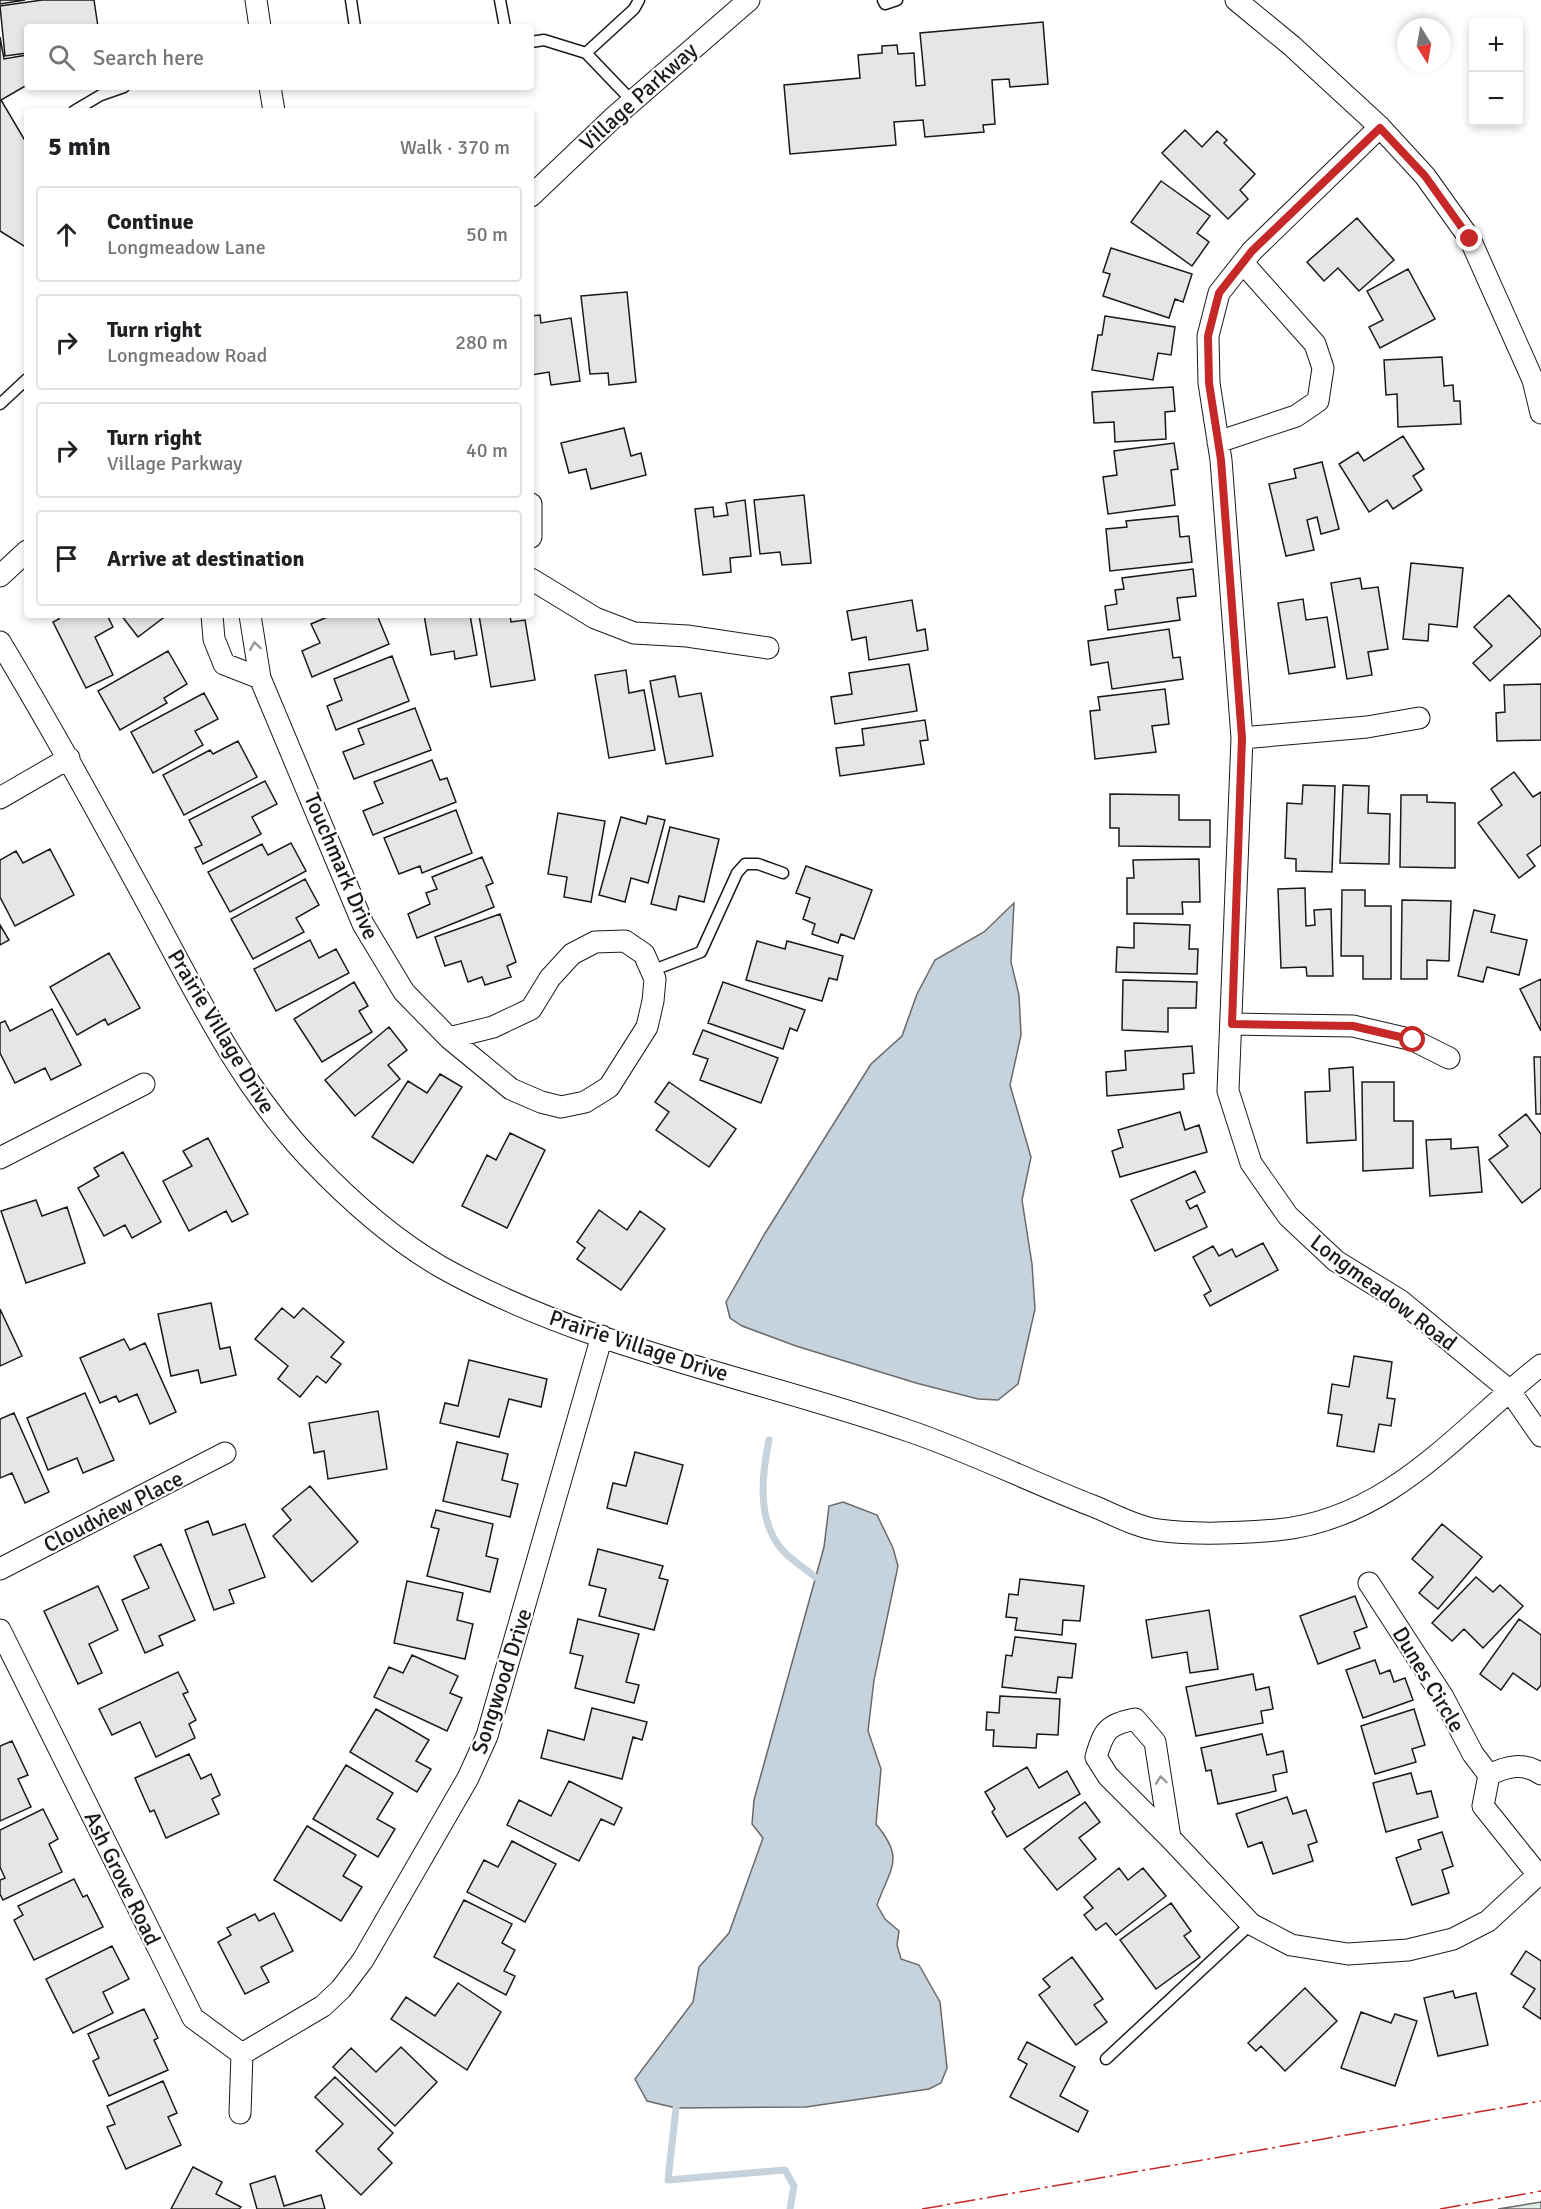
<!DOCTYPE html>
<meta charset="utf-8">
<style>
body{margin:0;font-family:Signika,sans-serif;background:#f6f6f6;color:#202124}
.controls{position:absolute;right:18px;top:18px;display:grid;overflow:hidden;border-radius:6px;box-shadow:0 3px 9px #0003}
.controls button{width:54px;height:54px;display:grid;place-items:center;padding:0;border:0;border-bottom:2px solid #e0e0e0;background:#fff;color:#202124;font:30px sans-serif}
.compass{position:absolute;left:1397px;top:18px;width:54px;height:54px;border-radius:50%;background:#fff;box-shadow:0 3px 9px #0003;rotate:169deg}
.stop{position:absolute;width:18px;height:18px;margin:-14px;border:4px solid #c62828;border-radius:50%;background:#fff}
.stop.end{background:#c62828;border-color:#fff;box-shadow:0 2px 6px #0008}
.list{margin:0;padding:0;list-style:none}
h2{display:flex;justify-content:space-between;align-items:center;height:78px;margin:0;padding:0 24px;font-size:26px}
h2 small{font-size:20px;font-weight:400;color:#757577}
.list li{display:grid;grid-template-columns:39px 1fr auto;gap:18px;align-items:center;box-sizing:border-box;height:96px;margin:0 12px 12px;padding:0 12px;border:2px solid #e0e0e0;border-radius:6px}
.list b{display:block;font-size:22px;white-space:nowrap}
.list p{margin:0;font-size:20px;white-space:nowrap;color:#757577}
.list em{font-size:20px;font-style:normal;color:#757577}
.icon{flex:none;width:33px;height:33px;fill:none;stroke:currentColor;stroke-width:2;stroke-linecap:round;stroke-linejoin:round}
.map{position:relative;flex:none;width:1541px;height:2209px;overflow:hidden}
.search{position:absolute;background:#fff;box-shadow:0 3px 9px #0003;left:24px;top:24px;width:510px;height:66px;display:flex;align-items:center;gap:15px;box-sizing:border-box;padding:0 21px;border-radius:6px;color:#757577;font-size:22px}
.panel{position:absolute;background:#fff;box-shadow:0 3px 9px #0003;left:24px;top:108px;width:510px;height:510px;border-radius:6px}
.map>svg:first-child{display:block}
.green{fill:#e0efe3;stroke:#6a6a6a;stroke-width:1.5}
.water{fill:#c6d2dc;stroke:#6a6a6a;stroke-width:1.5}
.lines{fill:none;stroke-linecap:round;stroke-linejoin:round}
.stream{stroke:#c6d2dc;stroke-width:7}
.building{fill:#e6e6e6;stroke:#1a1a1a;stroke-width:1.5}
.lane-casing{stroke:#1a1a1a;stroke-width:13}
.street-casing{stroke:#1a1a1a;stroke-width:23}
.lane{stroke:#fff;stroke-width:10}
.street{stroke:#fff;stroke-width:21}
.power{stroke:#c62828;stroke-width:1.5;stroke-dasharray:21 4.5 3 4.5;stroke-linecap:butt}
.oneway{stroke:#989898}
.route{stroke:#c62828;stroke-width:8}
.labels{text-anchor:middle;stroke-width:4.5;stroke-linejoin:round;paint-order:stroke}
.street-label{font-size:22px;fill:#1a1a1a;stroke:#fff}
</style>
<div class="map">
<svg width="1541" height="2209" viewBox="0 0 1541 2209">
<rect width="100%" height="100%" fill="#fff"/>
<path class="green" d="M1541,2202V2209H1498Z"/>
<path class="water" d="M1014,903L1011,962L1019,995L1021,1035L1010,1085L1031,1157L1022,1200L1032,1264L1035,1309L1018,1384L998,1400L978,1399L916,1383L796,1346L742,1326L730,1318L726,1302L764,1235L871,1064L902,1036L917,994L935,960L984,932Z
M843,1502L877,1515L893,1548L898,1566L874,1680L868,1731L881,1769L876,1824C905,1859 891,1866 877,1905L885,1919L899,1931L897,1945L901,1959L919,1965L940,2002L947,2068L941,2083L929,2089L806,2107L676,2108L647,2101L635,2079L693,2002L699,1967L729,1933L763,1838L752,1824L754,1800L824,1547L829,1506Z"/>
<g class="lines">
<path class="stream" d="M769,1440C762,1474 757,1516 779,1546C787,1558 804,1567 815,1577
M676,2108L668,2180L785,2170L794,2186L790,2209"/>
</g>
<path class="building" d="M0,0H25L0,4Z
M42,0H94L98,27H27V53L5,56L0,6Z
M1043,22L1048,84L1010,87L1009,79L992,80L995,124L983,125L984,132L925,137L923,120L894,122L896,145L790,154L784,85L860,78L858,55L882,53V46L897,45L898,54L914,53L916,86L925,85L920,33Z
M0,37L4,59L27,55V85L1,100L27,144V248L0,231Z
M1185,130L1202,147L1217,131L1227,140L1224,143L1255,174L1240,190L1248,199L1228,219L1162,153Z
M1161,181L1210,216L1197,233L1209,242L1192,266L1131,222Z
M1357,218L1394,260L1359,291L1338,268L1324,281L1307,262Z
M1111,248L1192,274L1183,302L1175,299L1169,318L1103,296L1110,274L1103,272Z
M1408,269L1435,319L1380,348L1369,327L1383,320L1367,291Z
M627,292L636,382L609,385L608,373L590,374L581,296Z
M540,315L541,323L571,318L580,381L551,385L549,372L531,375V316Z
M1105,316L1175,327L1171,355L1158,353L1153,380L1092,370L1098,335H1102Z
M1442,357L1444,386L1453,385L1454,401H1460L1461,424L1398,427L1397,394L1386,395L1384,360Z
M1173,387L1175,411L1165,412L1166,439L1115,442L1114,422L1094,423L1092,392Z
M624,428L631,456L641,453L646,475L591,489L586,469L569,473L561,443Z
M1403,436L1424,469L1413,476L1422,490L1393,509L1387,500L1369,512L1339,464L1358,452L1364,461Z
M1174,443L1178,469L1171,470L1175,505L1108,514L1103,477L1117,475L1114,451Z
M1322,462L1339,529L1321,534L1317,517L1307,520L1314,550L1286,556L1269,484L1296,478L1294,469Z
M804,495L811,563L782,565L780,552L760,554L754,500Z
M745,500L751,556L730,558L731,572L703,575L695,509L713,507L714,517L728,515L726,503Z
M1178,516L1180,537L1189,536L1192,562L1110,571L1106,529L1127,527L1126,521Z
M1411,563L1463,568L1457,627L1429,624L1428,641L1403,639Z
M1193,569L1196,596L1177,598L1180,620L1108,630L1105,606L1117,604L1115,590L1124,589L1122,578Z
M1360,578L1362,589L1378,587L1388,649L1368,652L1372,675L1347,679L1331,583Z
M1509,595L1541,630V635L1490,681L1473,663L1492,646L1474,627Z
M1303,599L1306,620L1327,617L1335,667L1289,674L1278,603Z
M912,600L917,631L925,629L928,650L869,660L866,637L852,640L847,611Z
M57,615H107L113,627L95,637L113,675L86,688L53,622L59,619Z
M121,615H161L163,618L138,637Z
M332,615H377L389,644L312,677L302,651L320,643L311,624Z
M424,615H470L477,655L455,659L454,651L431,655Z
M479,615H510L511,622L525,620L535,680L491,687Z
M1169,629L1173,658L1180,657L1183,679L1112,689L1108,662L1091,665L1088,641Z
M168,651L187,684L164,698L167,703L120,730L98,691Z
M392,656L409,701L336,730L327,706L342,700L334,679Z
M909,664L917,711L835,724L831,697L852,694L849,673Z
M626,670L629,693L644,690L655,750L609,758L595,675Z
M675,676L679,697L701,693L713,756L666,764L650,681Z
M1541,684V740L1497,741L1496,713L1505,712L1504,685Z
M1165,689L1169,724L1152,726L1156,752L1095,759L1090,711L1100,710L1098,697Z
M204,693L218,719L195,731L203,745L153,773L131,732Z
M415,708L431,750L354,779L343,752L364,744L358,729Z
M925,720L928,740L920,741L924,764L840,776L836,748L864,745L862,729Z
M238,741L257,777L184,815L163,775L210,750L213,754Z
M432,760L440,780L447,778L456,802L373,835L363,811L383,803L374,782Z
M1514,772L1533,797L1541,792V845L1527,855L1535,866L1519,878L1478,823L1502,805L1491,789Z
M265,781L277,804L252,817L261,834L203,864L195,848L202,845L189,820Z
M1303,785L1335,786L1332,872L1296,871V859L1285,858L1287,803L1302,804Z
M1343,785L1369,786L1368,813L1390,814L1389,864L1340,863Z
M1110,794L1179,795V820H1210V847L1119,846V828H1110Z
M1401,795H1427V802L1455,803V868L1400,867Z
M456,810L472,853L422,873L420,866L399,874L384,838Z
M558,813L605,821L591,902L564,897L567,877L548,874Z
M648,816L665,820L648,883L631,878L625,902L599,895L621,817L646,824Z
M670,827L719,839L704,902L679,896L676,910L651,904Z
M291,843L306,871L230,912L208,872L262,844L268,855Z
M50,849L74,895L15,926L0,897V860L16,851L23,863Z
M482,857L493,883L486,886L494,907L417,938L408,914L430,904L426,893L437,889L432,877Z
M1199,859L1200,902H1182L1183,914H1127V878H1134L1133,860Z
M806,866L872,890L854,939L841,934L838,943L812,934L815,924L803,919L810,898L796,893Z
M305,879L319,905L296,918L304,932L253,959L231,919Z
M1305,888L1306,926L1315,925L1314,910L1331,909L1333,976H1307L1306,967L1281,968L1278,889Z
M1342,890H1365V906H1391V979H1363V956H1341Z
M1402,900L1451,901L1449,961L1427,960V979H1401Z
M1474,910L1495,915L1491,932L1527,940L1519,975L1487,967L1483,982L1458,976Z
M500,914L516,962L507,966L511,977L485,985L482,977L468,982L461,961L445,966L435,937Z
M1134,923L1190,925L1189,949H1198L1197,974L1116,972L1117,947L1134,948Z
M0,925L9,940L0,945Z
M310,940L319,958L336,949L349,973L276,1011L254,969Z
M757,941L785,949L787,941L843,956L837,980L829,978L822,1001L746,980Z
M109,953L140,1008L108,1025L105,1019L77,1035L50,987Z
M1541,979V1031L1520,989Z
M1123,980L1197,982L1196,1008H1168V1032L1122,1030Z
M354,982L368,1006L359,1011L372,1032L322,1062L294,1019Z
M723,982L805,1010L797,1031L790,1028L783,1049L708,1023Z
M52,1009L81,1065L51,1080L45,1068L15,1083L0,1053V1023L5,1021L10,1031Z
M389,1027L407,1050L388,1065L400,1079L355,1116L325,1080Z
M703,1030L778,1058L761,1103L700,1080L708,1059L693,1054Z
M1192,1046L1194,1073L1183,1074L1184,1089L1107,1096L1106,1072L1126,1070L1125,1051Z
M1534,1057H1541V1114H1536Z
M1353,1067L1356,1140L1307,1143L1305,1092L1330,1091L1329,1069Z
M440,1074L462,1087L413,1163L372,1137L408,1081L427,1093Z
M669,1082L736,1129L709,1167L656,1130L669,1112L655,1102Z
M1362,1082H1394V1121H1413V1168L1363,1171Z
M1180,1112L1185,1130L1199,1125L1207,1152L1120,1177L1112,1151L1123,1147L1118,1130Z
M1526,1114L1541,1134V1188L1522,1203L1489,1160L1508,1146L1499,1135Z
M510,1133L545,1150L507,1228L462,1206L487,1155L496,1160Z
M208,1138L248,1214L232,1222L226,1211L189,1231L163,1181L192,1166L183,1151Z
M1451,1139V1149L1478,1147L1482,1192L1430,1196L1426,1140Z
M123,1152L161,1222L132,1238L125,1225L104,1236L78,1188L99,1176L94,1168Z
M1195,1171L1205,1192L1186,1201L1190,1209L1197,1205L1207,1227L1155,1251L1131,1200Z
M36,1200L42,1216L67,1207L85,1263L26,1283L1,1211Z
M599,1210L627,1230L640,1211L665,1229L621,1290L577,1259L585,1248L577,1242Z
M1263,1243L1278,1270L1210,1306L1204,1295L1211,1291L1193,1257L1213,1246L1219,1256L1232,1249L1236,1257Z
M211,1303L220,1349L230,1347L236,1375L201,1383L198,1370L171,1376L158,1314Z
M282,1308L294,1318L303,1308L344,1342L331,1357L341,1364L326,1383L317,1376L300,1397L278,1379L288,1366L255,1339Z
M0,1309L22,1356L0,1366Z
M124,1339L130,1350L145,1343L176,1412L150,1424L137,1394L119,1402L116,1396L100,1403L80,1358Z
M1354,1356L1392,1362L1387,1398L1395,1399L1391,1426L1379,1424L1374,1452L1337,1446L1342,1415L1328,1413L1332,1384L1349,1387Z
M469,1360L547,1379L541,1407L509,1399L499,1437L440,1423L445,1403L458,1406Z
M85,1393L114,1460L83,1473L77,1458L48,1470L27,1418Z
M378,1411L387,1469L328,1479L324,1451L314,1453L309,1423Z
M14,1413L49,1492L25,1503L12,1473L0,1478V1419Z
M457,1442L508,1454L502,1480L518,1484L510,1517L443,1501Z
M635,1452L683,1465L667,1524L607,1508L613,1483L626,1486Z
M310,1486L358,1542L312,1582L273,1536L291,1520L282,1509Z
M436,1510L493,1524L486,1556L498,1559L490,1592L427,1576L439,1529L431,1527Z
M208,1521L213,1535L245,1524L265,1577L229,1590L234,1603L214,1610L185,1530Z
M1442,1524L1482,1557L1438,1609L1419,1593L1433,1577L1412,1559Z
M161,1544L195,1620L159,1636L163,1645L145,1653L122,1600L149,1588L134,1556Z
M598,1549L663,1566L659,1578L668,1580L654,1630L599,1616L606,1589L589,1585Z
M1476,1577L1493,1592L1500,1585L1523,1606L1483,1648L1464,1629L1452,1641L1432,1623Z
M1020,1579L1084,1586L1080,1621L1063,1620L1062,1635L1015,1630L1017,1618L1006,1617L1009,1594L1018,1595Z
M407,1581L463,1593L457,1620L473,1624L465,1659L394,1643Z
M98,1586L118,1630L89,1644L102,1673L78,1684L44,1611Z
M1355,1596L1367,1627L1354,1632L1360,1648L1318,1664L1300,1616Z
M1209,1610L1218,1669L1190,1673L1187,1652L1152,1658L1146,1620Z
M578,1619L639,1634L626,1682L639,1685L634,1703L575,1688L583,1656L570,1653Z
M1519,1619L1541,1635V1685L1537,1690L1513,1673L1501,1690L1480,1674Z
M1015,1637L1076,1644L1072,1678L1058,1677L1056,1693L1002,1687L1006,1655L1012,1656Z
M412,1655L458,1676L450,1693L462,1698L447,1731L374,1697L389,1667L403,1673Z
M1375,1660L1380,1674L1390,1670L1394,1682L1405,1678L1413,1700L1363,1718L1346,1670Z
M178,1672L188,1692L183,1694L196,1720L189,1724L195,1738L156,1757L140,1722L112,1735L99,1709Z
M1253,1674L1256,1690L1269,1687L1273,1709L1261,1711L1263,1723L1196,1736L1186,1687Z
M1000,1696L1060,1699L1058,1735L1037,1734L1036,1748L993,1746L994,1730H986L987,1712L999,1713Z
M592,1708L647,1722L642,1740L633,1737L622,1779L541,1758L548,1730L584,1740Z
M376,1709L429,1740L416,1761L431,1769L417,1792L350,1752Z
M1414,1709L1425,1745L1412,1749L1416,1762L1375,1774L1361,1726Z
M1262,1734L1267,1755L1283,1751L1287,1772L1273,1775L1276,1791L1218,1804L1211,1770L1206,1771L1201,1748Z
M12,1741L28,1775L18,1779L31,1807L0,1821V1746Z
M189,1754L201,1779L211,1774L220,1795L212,1799L219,1814L166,1838L154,1810L150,1812L135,1778Z
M346,1765L393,1793L377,1819L395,1829L378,1857L313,1819Z
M1027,1767L1039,1788L1067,1771L1080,1794L1007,1837L992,1812L995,1809L985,1792Z
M1411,1773L1417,1794L1431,1791L1438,1817L1386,1832L1373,1783Z
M569,1781L622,1808L614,1825L601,1819L579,1861L507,1825L519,1800L551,1816Z
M1287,1797L1293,1814L1306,1810L1317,1842L1308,1845L1313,1861L1273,1874L1262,1842L1248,1847L1236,1814Z
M1085,1802L1100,1822L1079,1838L1096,1859L1057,1890L1024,1849Z
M43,1809L58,1839L49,1844L62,1872L3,1900L0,1894V1880L5,1878L0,1867V1830Z
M307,1826L356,1855L343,1876L362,1887L341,1921L274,1880Z
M1442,1832L1453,1866L1442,1870L1449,1893L1412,1905L1396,1858L1421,1849L1418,1840Z
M512,1841L556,1864L525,1922L467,1892L484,1860L498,1867Z
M1119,1868L1128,1880L1143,1868L1166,1896L1116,1935L1106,1923L1096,1930L1084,1915L1093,1908L1084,1897Z
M74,1879L83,1897L87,1895L103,1927L34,1960L14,1920L23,1915L18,1906Z
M464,1900L512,1924L502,1943L515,1950L504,1971L515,1976L506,1995L434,1957Z
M1171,1903L1191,1931L1184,1936L1200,1957L1156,1989L1120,1940Z
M274,1913L293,1951L261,1967L269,1982L245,1994L218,1942L231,1935L227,1928L255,1914L259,1921Z
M112,1946L129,1979L103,1992L113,2013L73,2033L46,1979Z
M1526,1951L1541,1961V2019L1523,2007L1535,1989L1511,1974Z
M1072,1957L1103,1999L1094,2005L1107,2022L1076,2045L1039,1995L1050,1987L1043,1979Z
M458,1983L501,2012L467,2070L391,2019L406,1997L435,2016Z
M1305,1988L1337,2021L1285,2071L1261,2046L1256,2051L1248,2043Z
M1453,1991L1455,1998L1476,1993L1488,2045L1438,2056L1424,1998Z
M144,2009L158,2038L154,2040L168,2070L109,2096L93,2061L99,2058L88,2034Z
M1361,2012L1391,2023L1395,2014L1417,2021L1395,2086L1341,2068Z
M1027,2042L1075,2067L1060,2096L1088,2111L1078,2132L1010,2097L1027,2064L1018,2059Z
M401,2047L437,2082L395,2126L333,2067L351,2048L376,2072Z
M335,2077L393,2133L378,2149L392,2163L361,2195L316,2151L343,2124L315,2097Z
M163,2081L177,2113L168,2117L181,2145L126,2169L107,2127L115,2124L107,2106Z
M193,2167L222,2182L216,2194L241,2207L239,2209H171Z
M275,2176L284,2206L321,2195L325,2209H257L250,2184Z"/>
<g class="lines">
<defs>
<path id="lane" d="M351,0L355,27
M500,0L505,27
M883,0L885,4L897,0
M531,42L544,40L586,53
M632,101L586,53L634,9L639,0
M74,111L101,95L124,87
M0,404L27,379
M651,971L701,952L737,873L745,864H758L783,873
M1106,2059L1251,1924"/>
<path id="street" d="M256,0L260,27
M1236,0L1292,46L1380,127L1425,176L1470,239L1533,380L1541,413
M270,87L274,111
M1380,127L1252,251L1219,293L1208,336L1209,383L1221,460L1242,738L1228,1091L1251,1163L1288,1216L1336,1261L1401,1301L1509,1390L1541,1436
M531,196L613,118L749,0
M1218,442L1296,416L1318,401L1323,368L1315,344L1243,263
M531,504V537
M0,576L27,551
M531,579L595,618L634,633L687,636L768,648
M212,615L214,639L224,664L260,678
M250,615L260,678L363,924L404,992L449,1038L511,1089L541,1102L561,1107L585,1102L609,1087L647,1027L653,1001L655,979L644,954L625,941L595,942L572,954L550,978L531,1009L493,1027L449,1038
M0,642C53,730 102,820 151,910C198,997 242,1088 311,1160C349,1200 393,1239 441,1267C585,1348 754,1377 909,1431C971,1452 1031,1482 1093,1506C1113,1514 1136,1527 1158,1530C1193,1535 1241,1533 1277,1530C1391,1519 1458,1430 1541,1365
M1242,738L1367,727L1419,718
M0,798L69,758
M1232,1024L1353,1026L1413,1040L1449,1058
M0,1158L144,1084
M0,1569L225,1453
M1369,1583L1443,1697L1473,1754L1489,1775L1483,1806L1539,1876
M0,1630L193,2018L242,2054L240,2113
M1489,1775C1507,1766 1524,1762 1541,1774
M1170,1838L1155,1742L1135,1719C1107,1725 1104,1730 1096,1757L1108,1776L1170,1838L1251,1924L1291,1945L1348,1954L1408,1950L1453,1939L1488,1921L1541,1872
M242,2054L323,2006L341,1989L363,1960L468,1778L487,1736L602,1336"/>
</defs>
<use href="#lane" class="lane-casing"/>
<use href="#street" class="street-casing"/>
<use href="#lane" class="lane"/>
<use href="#street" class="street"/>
<path class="power" d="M922,2209L1541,2101
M1440,2209L1541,2191"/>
</g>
<defs><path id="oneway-chevron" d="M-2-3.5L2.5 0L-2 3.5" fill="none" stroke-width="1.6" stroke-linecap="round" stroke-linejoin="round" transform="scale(1.5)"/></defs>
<g class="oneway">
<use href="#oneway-chevron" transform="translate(255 646) rotate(-99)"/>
<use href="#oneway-chevron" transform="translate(1161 1780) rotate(-98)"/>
</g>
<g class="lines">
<path class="route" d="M1413,1040L1353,1026L1232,1024L1242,738L1221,460L1209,383L1208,336L1219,293L1252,251L1380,128L1425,176L1470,239"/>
</g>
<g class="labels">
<g class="street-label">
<text transform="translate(638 96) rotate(-42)" y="8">Village Parkway</text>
<text transform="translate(342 866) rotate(67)" y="8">Touchmark Drive</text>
<text transform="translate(222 1031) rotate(59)" y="8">Prairie Village Drive</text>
<text transform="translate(1384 1292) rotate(37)" y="8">Longmeadow Road</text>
<text transform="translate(639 1345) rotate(18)" y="8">Prairie Village Drive</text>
<text transform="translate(113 1511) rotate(-27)" y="8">Cloudview Place</text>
<text transform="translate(1429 1679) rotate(59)" y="8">Dunes Circle</text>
<text transform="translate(501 1681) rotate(-72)" y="8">Songwood Drive</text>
<text transform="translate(123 1878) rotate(64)" y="8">Ash Grove Road</text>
</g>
</g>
</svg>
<div class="controls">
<button>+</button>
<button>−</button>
</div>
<svg class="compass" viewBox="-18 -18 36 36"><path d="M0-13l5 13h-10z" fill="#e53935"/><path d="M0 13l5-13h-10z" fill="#757577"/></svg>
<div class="stop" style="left:1413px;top:1040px"></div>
<div class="stop end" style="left:1470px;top:239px"></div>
<div class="search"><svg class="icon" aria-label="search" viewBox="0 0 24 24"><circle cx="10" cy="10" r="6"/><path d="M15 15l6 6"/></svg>Search here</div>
<section class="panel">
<h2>5 min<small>Walk · 370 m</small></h2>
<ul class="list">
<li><svg class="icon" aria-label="ahead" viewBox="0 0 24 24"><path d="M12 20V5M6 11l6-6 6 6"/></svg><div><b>Continue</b><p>Longmeadow Lane</p></div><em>50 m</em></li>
<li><svg class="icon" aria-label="right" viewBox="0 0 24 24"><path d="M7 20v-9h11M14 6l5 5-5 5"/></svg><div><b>Turn right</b><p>Longmeadow Road</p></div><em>280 m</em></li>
<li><svg class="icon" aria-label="right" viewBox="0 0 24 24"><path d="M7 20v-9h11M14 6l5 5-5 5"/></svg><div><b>Turn right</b><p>Village Parkway</p></div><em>40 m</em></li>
<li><svg class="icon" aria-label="arrive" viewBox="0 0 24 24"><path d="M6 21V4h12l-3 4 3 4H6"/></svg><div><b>Arrive at destination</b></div></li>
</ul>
</section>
</div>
